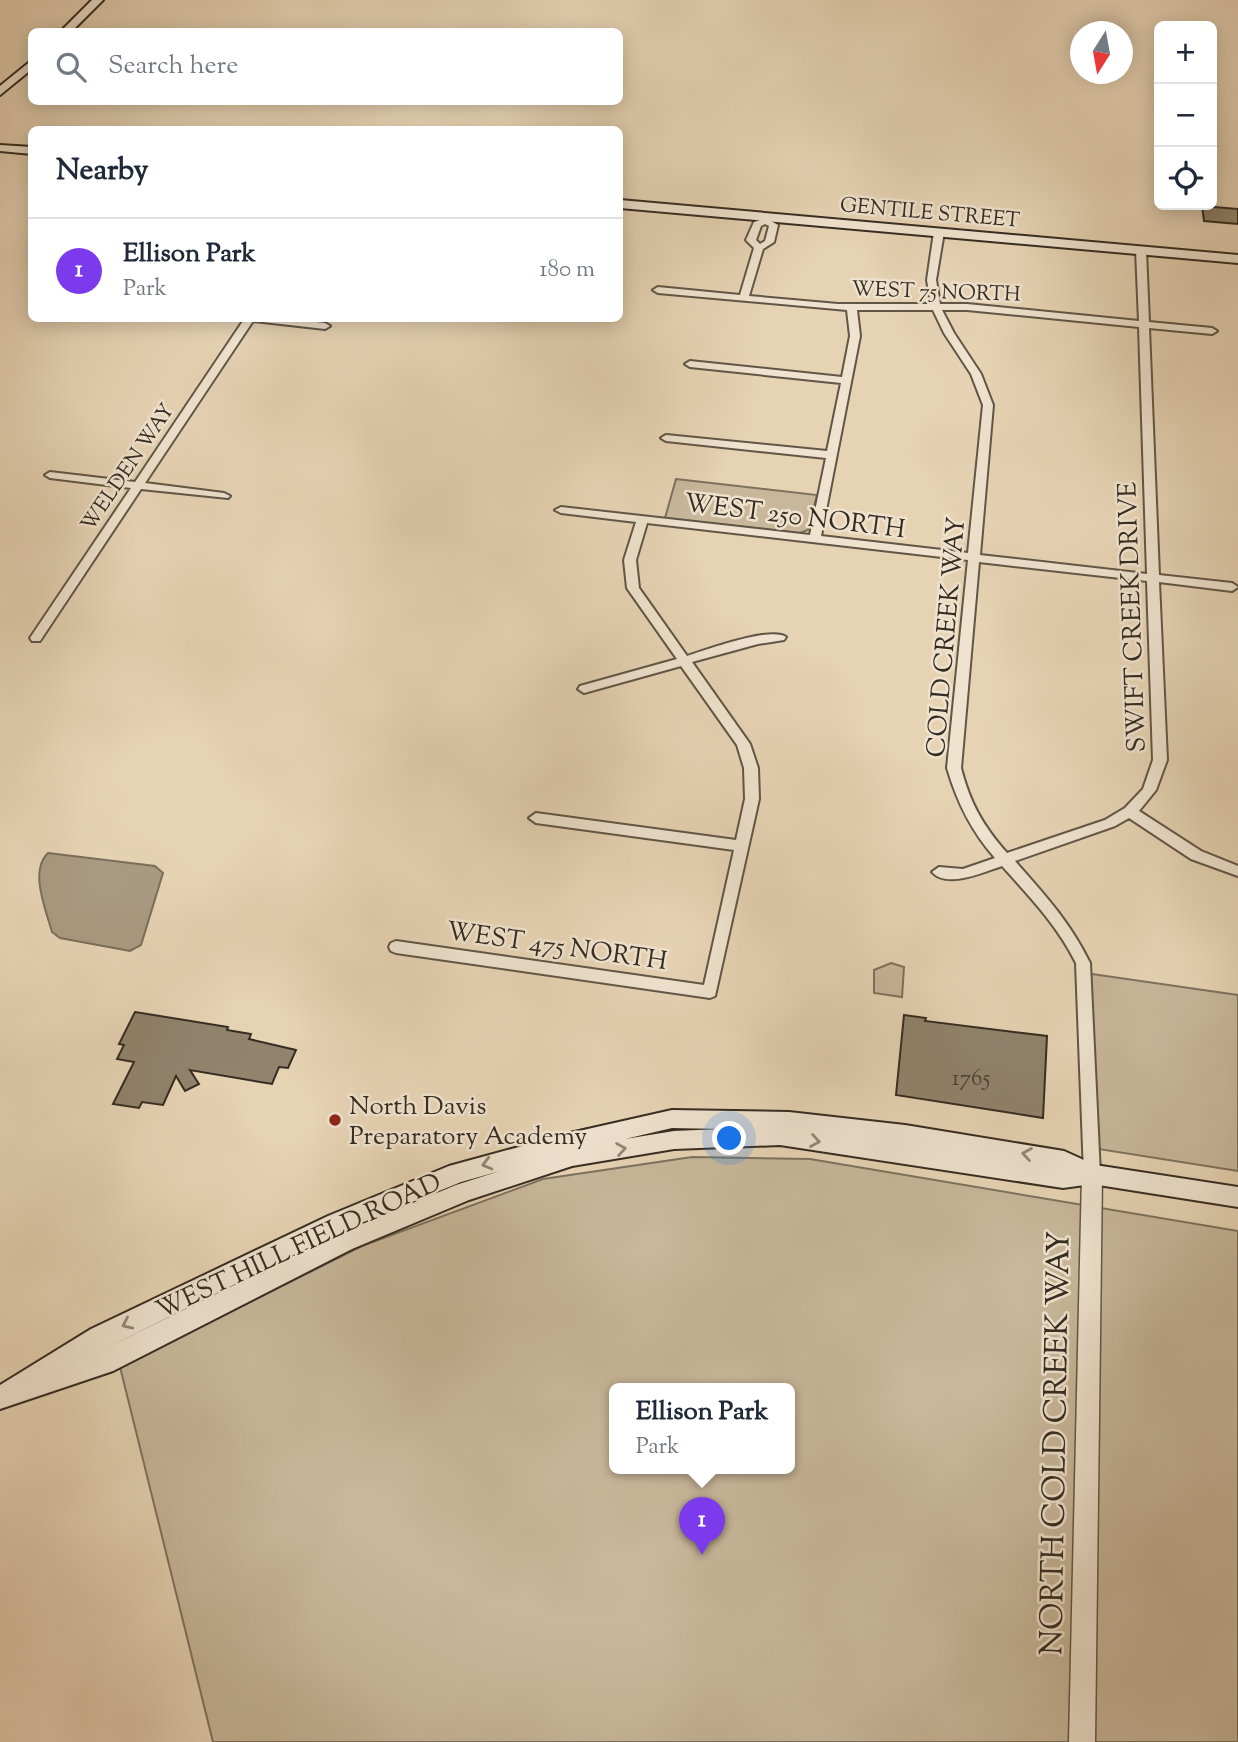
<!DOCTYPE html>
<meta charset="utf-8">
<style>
body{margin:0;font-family:"Sorts Mill Goudy",serif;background:#f2f2f3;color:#1f2937}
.controls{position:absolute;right:21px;top:21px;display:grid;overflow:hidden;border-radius:10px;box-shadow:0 4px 18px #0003}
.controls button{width:63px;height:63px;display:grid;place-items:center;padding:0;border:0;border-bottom:2px solid #e0e1e3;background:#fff;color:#1f2937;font:35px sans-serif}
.compass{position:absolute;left:1070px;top:21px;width:63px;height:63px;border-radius:50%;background:#fff;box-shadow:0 4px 18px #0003;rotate:191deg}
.you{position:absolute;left:730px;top:1139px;width:24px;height:24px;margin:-18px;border:5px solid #fff;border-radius:50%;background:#1a73e8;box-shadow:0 0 0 10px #1a73e833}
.badge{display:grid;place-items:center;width:46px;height:46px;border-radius:50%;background:#7c3aed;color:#fff;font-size:23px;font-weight:700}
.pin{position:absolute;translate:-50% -58px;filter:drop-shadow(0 2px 4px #0008)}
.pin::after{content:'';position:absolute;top:37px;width:24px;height:21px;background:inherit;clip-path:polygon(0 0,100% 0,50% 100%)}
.popup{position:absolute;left:609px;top:1383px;width:186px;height:91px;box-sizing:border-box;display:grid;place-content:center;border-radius:10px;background:#fff;filter:drop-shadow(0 2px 5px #0005);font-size:23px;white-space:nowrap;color:#747a83}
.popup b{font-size:26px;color:#1f2937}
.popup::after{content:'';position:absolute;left:50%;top:100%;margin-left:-14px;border:14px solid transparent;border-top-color:#fff}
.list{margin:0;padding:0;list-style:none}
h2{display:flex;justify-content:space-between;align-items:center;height:91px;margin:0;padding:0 28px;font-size:30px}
h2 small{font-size:23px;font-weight:400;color:#747a83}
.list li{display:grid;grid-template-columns:46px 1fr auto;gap:21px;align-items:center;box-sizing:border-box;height:105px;padding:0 28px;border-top:2px solid #e0e1e3}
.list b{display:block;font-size:26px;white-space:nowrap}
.list p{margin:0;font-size:23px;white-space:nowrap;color:#747a83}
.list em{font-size:23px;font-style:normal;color:#747a83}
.icon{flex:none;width:38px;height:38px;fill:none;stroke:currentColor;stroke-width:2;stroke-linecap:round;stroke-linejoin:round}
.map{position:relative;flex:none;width:1238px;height:1742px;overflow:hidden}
.search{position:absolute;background:#fff;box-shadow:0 4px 18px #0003;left:28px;top:28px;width:595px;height:77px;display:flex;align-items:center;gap:18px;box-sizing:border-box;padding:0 24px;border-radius:10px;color:#747a83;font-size:26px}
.panel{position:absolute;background:#fff;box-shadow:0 4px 18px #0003;left:28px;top:126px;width:595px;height:196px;border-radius:10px}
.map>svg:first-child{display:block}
.green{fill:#c8b79b;stroke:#7e725e;stroke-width:2;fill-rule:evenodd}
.water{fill:#aa9a82;stroke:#7b6e5b;stroke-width:2}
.building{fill:#91836d;stroke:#352c21;stroke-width:2}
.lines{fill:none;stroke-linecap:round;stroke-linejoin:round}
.minor-casing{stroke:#615646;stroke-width:4}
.tertiary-casing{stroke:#615646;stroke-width:3}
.secondary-casing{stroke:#352c21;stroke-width:4}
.minor{fill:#efe2ce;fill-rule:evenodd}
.tertiary{fill:#efe2ce;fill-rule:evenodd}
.secondary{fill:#efe2ce;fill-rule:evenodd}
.oneway{stroke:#928778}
.poi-dot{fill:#8f2418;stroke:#efe2ce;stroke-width:2.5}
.labels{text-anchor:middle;stroke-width:5;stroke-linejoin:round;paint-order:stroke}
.far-street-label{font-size:21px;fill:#352c21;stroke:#efe2ce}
.number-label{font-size:23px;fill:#4c4234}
.street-label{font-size:26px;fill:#352c21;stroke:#efe2ce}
.poi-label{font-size:26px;fill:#352c21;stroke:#efe2ce;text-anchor:start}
.near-street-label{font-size:32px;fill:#352c21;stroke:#efe2ce}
</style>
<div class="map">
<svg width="1238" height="1742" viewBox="0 0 1238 1742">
<rect width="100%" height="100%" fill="#e6d3b4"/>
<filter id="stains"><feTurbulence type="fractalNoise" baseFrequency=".00286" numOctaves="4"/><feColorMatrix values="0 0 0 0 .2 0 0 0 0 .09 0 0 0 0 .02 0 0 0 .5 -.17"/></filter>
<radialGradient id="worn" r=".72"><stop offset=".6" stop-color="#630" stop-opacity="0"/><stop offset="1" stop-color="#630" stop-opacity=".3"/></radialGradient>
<path class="green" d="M676,479L817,495L808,530L800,533L665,518Z
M891,963L904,967L902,997L874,993V970Z
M1085,973L1238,995V1171L1092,1148Z
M692,1157L810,1159L1238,1231V1742H213L120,1367L362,1246L543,1179ZM614,1389H790V1469H614Z"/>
<path class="water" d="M48,853L155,866L163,873L141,945L130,951L60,938L52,932C46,910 29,871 48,853Z"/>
<path class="building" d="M1202,206L1238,209V224L1204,221Z
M135,1012L228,1027L227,1030L251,1034L249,1039L296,1050L288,1068L279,1067L272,1084L190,1070L199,1084L185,1091L176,1076L163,1105L142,1102L139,1108L113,1104L134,1062L117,1059L124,1045L119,1044Z
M904,1015L926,1018L925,1021L1047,1036L1043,1118L896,1095Z"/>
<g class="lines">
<defs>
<path id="minor" d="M766,218L778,225L774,242L763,249L749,296L838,304H931L927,280L934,232L939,229L944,232L936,280L940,304H967L1139,321L1136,250L1141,247L1146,250L1149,322L1212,328L1217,331L1212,334L1149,328L1159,575L1232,583L1238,587L1232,591L1159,582L1167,760L1156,790L1139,811L1201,851L1238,866V876L1191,859L1129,818L1115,826L1015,861C1045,895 1070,922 1090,963L1100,1174L1098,1179L1092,1181L1086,1179L1084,1174L1076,963C1057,925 1030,897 1002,866C984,872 947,889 932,872L939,867L963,869L995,858C971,831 957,802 947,768L968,560L647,523L636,560L639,588L687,656C706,650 772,626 786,637L784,640L758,644L692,662L750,744L758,768L759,799L715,996L710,998L396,953L391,951L389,947L391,943L396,941L704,985L734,850L536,823L529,818L536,813L736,840L745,799L744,768L737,745L681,666L584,693L578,689L580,686L677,659L627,588L624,560L636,522L561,513L555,510L561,507L810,535L826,458L666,441L661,438L666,435L827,451L841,383L690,367L685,364L690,361L842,377L850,336L847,310L658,293L653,290L658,287L740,295L754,248L746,240L754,222ZM765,224L769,226L765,241L760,244L756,240L761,226ZM857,310H933L944,333L971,374L983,405L968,553L821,536L860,336ZM942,310H967L1139,327L1147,574L980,555L993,405L981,374L954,333ZM979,562L1147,581L1153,760L1143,789L1125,808L1105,820L1007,853C983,826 970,803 961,768Z
M245,318H282L325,323L330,326L325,329L253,321L145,483L224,493L230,496L228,498L141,489L40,641H32L30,638L131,488L50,478L45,475L50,472L135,482Z"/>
<path id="tertiary" d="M1092,1165L1099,1168L1102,1174L1095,1742H1069L1082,1174L1085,1168Z"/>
<path id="secondary" d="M92,0H103L71,32H60Z
M32,60V69L0,95V86Z
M0,145L32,147V154L0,151Z
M620,200L1238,255V263L620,208Z
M672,1110L789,1112L905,1125L1064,1151L1095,1165L1238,1187V1207L1092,1184L1063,1188L780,1145L674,1149L572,1166L469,1200L352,1249L113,1371L0,1409V1385L91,1329L328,1216L449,1166L570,1133ZM672,1128L721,1129L674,1131L625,1139ZM500,1171L456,1185L336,1235L92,1355L344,1230L461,1182Z"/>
</defs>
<use href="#minor" class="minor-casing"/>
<use href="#tertiary" class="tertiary-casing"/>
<use href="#secondary" class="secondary-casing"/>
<use href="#minor" class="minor"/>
<use href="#tertiary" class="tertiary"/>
<use href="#secondary" class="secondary"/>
</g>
<defs><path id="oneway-chevron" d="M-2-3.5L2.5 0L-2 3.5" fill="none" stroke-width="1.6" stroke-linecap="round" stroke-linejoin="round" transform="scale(1.75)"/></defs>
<g class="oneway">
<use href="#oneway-chevron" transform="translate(815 1141) rotate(9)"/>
<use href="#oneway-chevron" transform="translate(621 1149) rotate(-9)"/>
<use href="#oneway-chevron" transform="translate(1027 1154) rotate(-171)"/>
<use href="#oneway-chevron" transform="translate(487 1164) rotate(165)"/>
<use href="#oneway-chevron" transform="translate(127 1324) rotate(155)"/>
</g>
<circle class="poi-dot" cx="335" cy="1120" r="7"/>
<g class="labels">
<g class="far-street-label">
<text transform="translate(930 212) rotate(5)" y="7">GENTILE STREET</text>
<text transform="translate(936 291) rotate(2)" y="7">WEST 75 NORTH</text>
<text transform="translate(127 467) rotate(-56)" y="7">WELDEN WAY</text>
</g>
<g class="number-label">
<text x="971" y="1085">1765</text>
</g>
<g class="street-label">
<text transform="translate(795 515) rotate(7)" y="9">WEST 250 NORTH</text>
<text transform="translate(1131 617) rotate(-92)" y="9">SWIFT CREEK DRIVE</text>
<text transform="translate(945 637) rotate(-85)" y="9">COLD CREEK WAY</text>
<text transform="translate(557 945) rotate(8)" y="9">WEST 475 NORTH</text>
<text transform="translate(298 1245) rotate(-25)" y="9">WEST HILL FIELD ROAD</text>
</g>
<g class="poi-label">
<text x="349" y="1114">North Davis<tspan x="349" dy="30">Preparatory Academy</tspan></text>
</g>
<g class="near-street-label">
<text transform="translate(1054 1443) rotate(-89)" y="11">NORTH COLD CREEK WAY</text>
</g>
</g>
<rect width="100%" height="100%" filter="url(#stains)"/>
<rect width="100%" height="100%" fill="url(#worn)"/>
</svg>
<div class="controls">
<button>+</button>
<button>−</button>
<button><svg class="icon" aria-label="locate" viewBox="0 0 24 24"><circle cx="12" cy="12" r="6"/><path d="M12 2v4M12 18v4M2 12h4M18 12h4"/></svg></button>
</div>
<svg class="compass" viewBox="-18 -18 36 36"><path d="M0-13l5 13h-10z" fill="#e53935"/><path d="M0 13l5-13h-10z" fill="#747a83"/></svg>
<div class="you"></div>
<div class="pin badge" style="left:702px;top:1555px">1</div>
<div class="popup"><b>Ellison Park</b>Park</div>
<div class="search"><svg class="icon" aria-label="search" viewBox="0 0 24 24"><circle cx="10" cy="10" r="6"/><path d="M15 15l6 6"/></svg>Search here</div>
<section class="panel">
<h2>Nearby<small></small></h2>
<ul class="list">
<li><span class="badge">1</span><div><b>Ellison Park</b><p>Park</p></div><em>180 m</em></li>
</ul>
</section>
</div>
